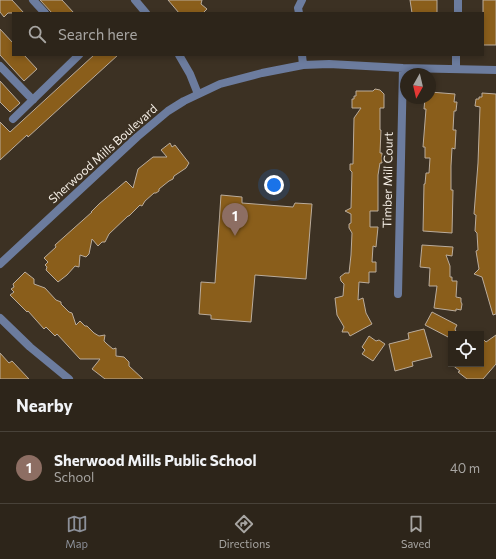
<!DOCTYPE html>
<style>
body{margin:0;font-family:Commissioner,sans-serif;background:#393127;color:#f1f3f6}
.controls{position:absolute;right:12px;bottom:12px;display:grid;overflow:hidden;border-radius:0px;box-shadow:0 2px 6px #0003}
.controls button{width:36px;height:36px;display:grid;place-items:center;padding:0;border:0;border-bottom:1px solid #484239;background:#2d251a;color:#f1f3f6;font:20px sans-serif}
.compass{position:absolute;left:400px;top:68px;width:36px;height:36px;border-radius:50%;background:#2d251a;box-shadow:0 2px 6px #0003;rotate:188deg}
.you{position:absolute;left:274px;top:185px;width:14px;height:14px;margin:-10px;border:3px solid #fff;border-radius:50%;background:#1a73e8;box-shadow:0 0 0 6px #1a73e833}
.badge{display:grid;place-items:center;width:26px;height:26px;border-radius:50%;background:#8c9099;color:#fff;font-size:13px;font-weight:700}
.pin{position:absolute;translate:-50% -33px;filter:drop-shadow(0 1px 2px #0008)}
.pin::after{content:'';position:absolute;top:21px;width:14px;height:12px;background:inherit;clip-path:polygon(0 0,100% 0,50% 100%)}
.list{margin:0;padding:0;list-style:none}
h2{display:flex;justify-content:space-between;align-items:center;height:52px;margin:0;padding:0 16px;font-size:17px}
h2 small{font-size:13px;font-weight:400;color:#a7a5a2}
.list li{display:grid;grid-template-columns:26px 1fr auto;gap:12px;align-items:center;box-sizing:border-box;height:72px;padding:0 16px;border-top:1px solid #484239}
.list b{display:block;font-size:15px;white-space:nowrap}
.list p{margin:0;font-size:13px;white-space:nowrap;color:#a7a5a2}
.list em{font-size:13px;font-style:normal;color:#a7a5a2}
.icon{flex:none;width:22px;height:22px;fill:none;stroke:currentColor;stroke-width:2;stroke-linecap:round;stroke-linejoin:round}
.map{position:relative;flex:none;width:496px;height:379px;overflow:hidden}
.search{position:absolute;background:#2d251a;box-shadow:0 2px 6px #0003;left:12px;right:12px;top:12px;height:44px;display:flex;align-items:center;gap:10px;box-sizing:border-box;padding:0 14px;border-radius:0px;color:#a7a5a2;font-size:15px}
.sheet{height:124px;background:#2d251a}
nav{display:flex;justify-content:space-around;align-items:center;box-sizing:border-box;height:56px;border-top:1px solid #484239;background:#2d251a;font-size:11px;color:#a7a5a2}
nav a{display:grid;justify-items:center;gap:2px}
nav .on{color:#8c9099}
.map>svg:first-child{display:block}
.building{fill:#8a5e1b;stroke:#baac9c}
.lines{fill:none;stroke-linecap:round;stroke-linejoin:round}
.street{stroke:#6c7c9e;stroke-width:8}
.labels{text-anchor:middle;stroke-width:4;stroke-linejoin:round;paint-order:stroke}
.street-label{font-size:12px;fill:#f6efe6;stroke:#3c3123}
</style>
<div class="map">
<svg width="496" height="379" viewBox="0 0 496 379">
<rect width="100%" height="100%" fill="#3c3123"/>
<path class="building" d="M0,0H12L24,13H8L4,17L0,12Z
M40,0H62L74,13H52Z
M168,0H202L201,4L207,9L203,13H179Z
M410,0H437V13H412Z
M483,0H496V45H483Z
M0,29L13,43V55H24L37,69L24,81L0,55Z
M94,55H118L28,137L27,135L0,160V122L10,132Z
M0,81L20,103L10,112L0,102Z
M375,89L380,90L384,94V108H380V130H381L380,153H382V163H380L378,175V211H370V227H378L376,247L373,246L372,262H376V272H369V283L359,282L358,300L363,298L366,313L372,324L350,336L348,332H342L344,327L337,315L335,298L343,296L344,284L341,281L340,277L345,273H349L351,255L352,233L349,228V224L351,223V214L345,211L351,208L352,172L350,170V164H353L354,118L361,108H352V99H354V96H356V91H373Z
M430,92L455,94L454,102H457L456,111H454L453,130H456L455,149L452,148L451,166V190H453L452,233L423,231L424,184H425L426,173H429L430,158H425V147H423L426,109H424L425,98H430Z
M482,93L496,94V314L493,315L482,277L474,274L479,269L476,251L478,250L477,233L475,231L476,215L474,214L478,163L480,107L475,106L476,99H479V97H482Z
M170,143L172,147L175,145L189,163L186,168L174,176L173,179L169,181L159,189V191L156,193H154L145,201L142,206L140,205L129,216H128L109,234L105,242H102L98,246L92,239L89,254L86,257L80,255L79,267L75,266L67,275L58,282L46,270L47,267L45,265L48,262L44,258L56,247L55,245L92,212H91L99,204L126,181L133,188L138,169L153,157H167L161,150Z
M221,195L242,197V203L293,207L295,203L312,204L306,279L255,275L251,322L211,319V315L199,314L201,282L215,283Z
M422,245L453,247L452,256L446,255L450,266V277H452V281H457L456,297L461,298V302L462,304L461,310L456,309V311L434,308L437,286H429L430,268L420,267Z
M25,272L34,279V284L45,288L56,300L61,302V304L69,312L72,313L76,325L80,321L85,326H87L94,333L99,336L105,335L104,341L107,344L113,349L116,348V356L124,357L129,362V366L143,379H105L92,369L100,359H80L57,334L55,336L46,327L44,329L28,311L27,312L10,295L14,292L11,289L14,287L13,284Z
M432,312L457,325L455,329L457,334H451L450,338L425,325Z
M424,329L432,357L412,362L413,366L395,371L389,344L409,339L408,333Z
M496,335V364L483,379H467L458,372L460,371L451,364H481V337L486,342Z
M369,336L376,341L379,340L385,344L373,361L362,354L365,350L362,347Z
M0,353L9,363L12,361L29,379H0Z"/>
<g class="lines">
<path class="street" d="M33,0L45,13
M135,0L146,13
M458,0V13
M299,13L298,8L302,0
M179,55L190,74L198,94
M302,55L303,65
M0,66L33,100
M456,68V55
M13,119L79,55
M0,264L137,137L168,111L184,101L220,84L262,73L303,65L329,64L403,68L496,70
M398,294L403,68
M0,318L30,347L69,379"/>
</g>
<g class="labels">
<g class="street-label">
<text transform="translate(103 154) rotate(-42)" y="4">Sherwood Mills Boulevard</text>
<text transform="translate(388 180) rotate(-89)" y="4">Timber Mill Court</text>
</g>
</g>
</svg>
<div class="controls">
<button><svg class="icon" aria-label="locate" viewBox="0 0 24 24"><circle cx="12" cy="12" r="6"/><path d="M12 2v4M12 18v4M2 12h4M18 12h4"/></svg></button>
</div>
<svg class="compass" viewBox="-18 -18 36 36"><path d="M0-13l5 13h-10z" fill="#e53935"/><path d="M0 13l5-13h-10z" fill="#a7a5a2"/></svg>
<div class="you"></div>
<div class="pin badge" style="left:235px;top:236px;background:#8d6e63">1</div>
<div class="search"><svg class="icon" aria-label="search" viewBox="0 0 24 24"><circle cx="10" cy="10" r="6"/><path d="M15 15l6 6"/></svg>Search here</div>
</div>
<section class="sheet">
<h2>Nearby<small></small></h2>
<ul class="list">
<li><span class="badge" style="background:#8d6e63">1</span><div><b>Sherwood Mills Public School</b><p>School</p></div><em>40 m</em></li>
</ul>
</section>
<nav>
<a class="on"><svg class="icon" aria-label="map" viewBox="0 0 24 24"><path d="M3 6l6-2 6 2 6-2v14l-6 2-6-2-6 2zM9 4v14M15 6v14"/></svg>Map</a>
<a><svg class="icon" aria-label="directions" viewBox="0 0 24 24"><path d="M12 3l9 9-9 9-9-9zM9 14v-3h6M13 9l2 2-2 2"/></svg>Directions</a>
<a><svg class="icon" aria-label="saved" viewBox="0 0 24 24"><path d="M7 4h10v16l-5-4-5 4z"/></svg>Saved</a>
</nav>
